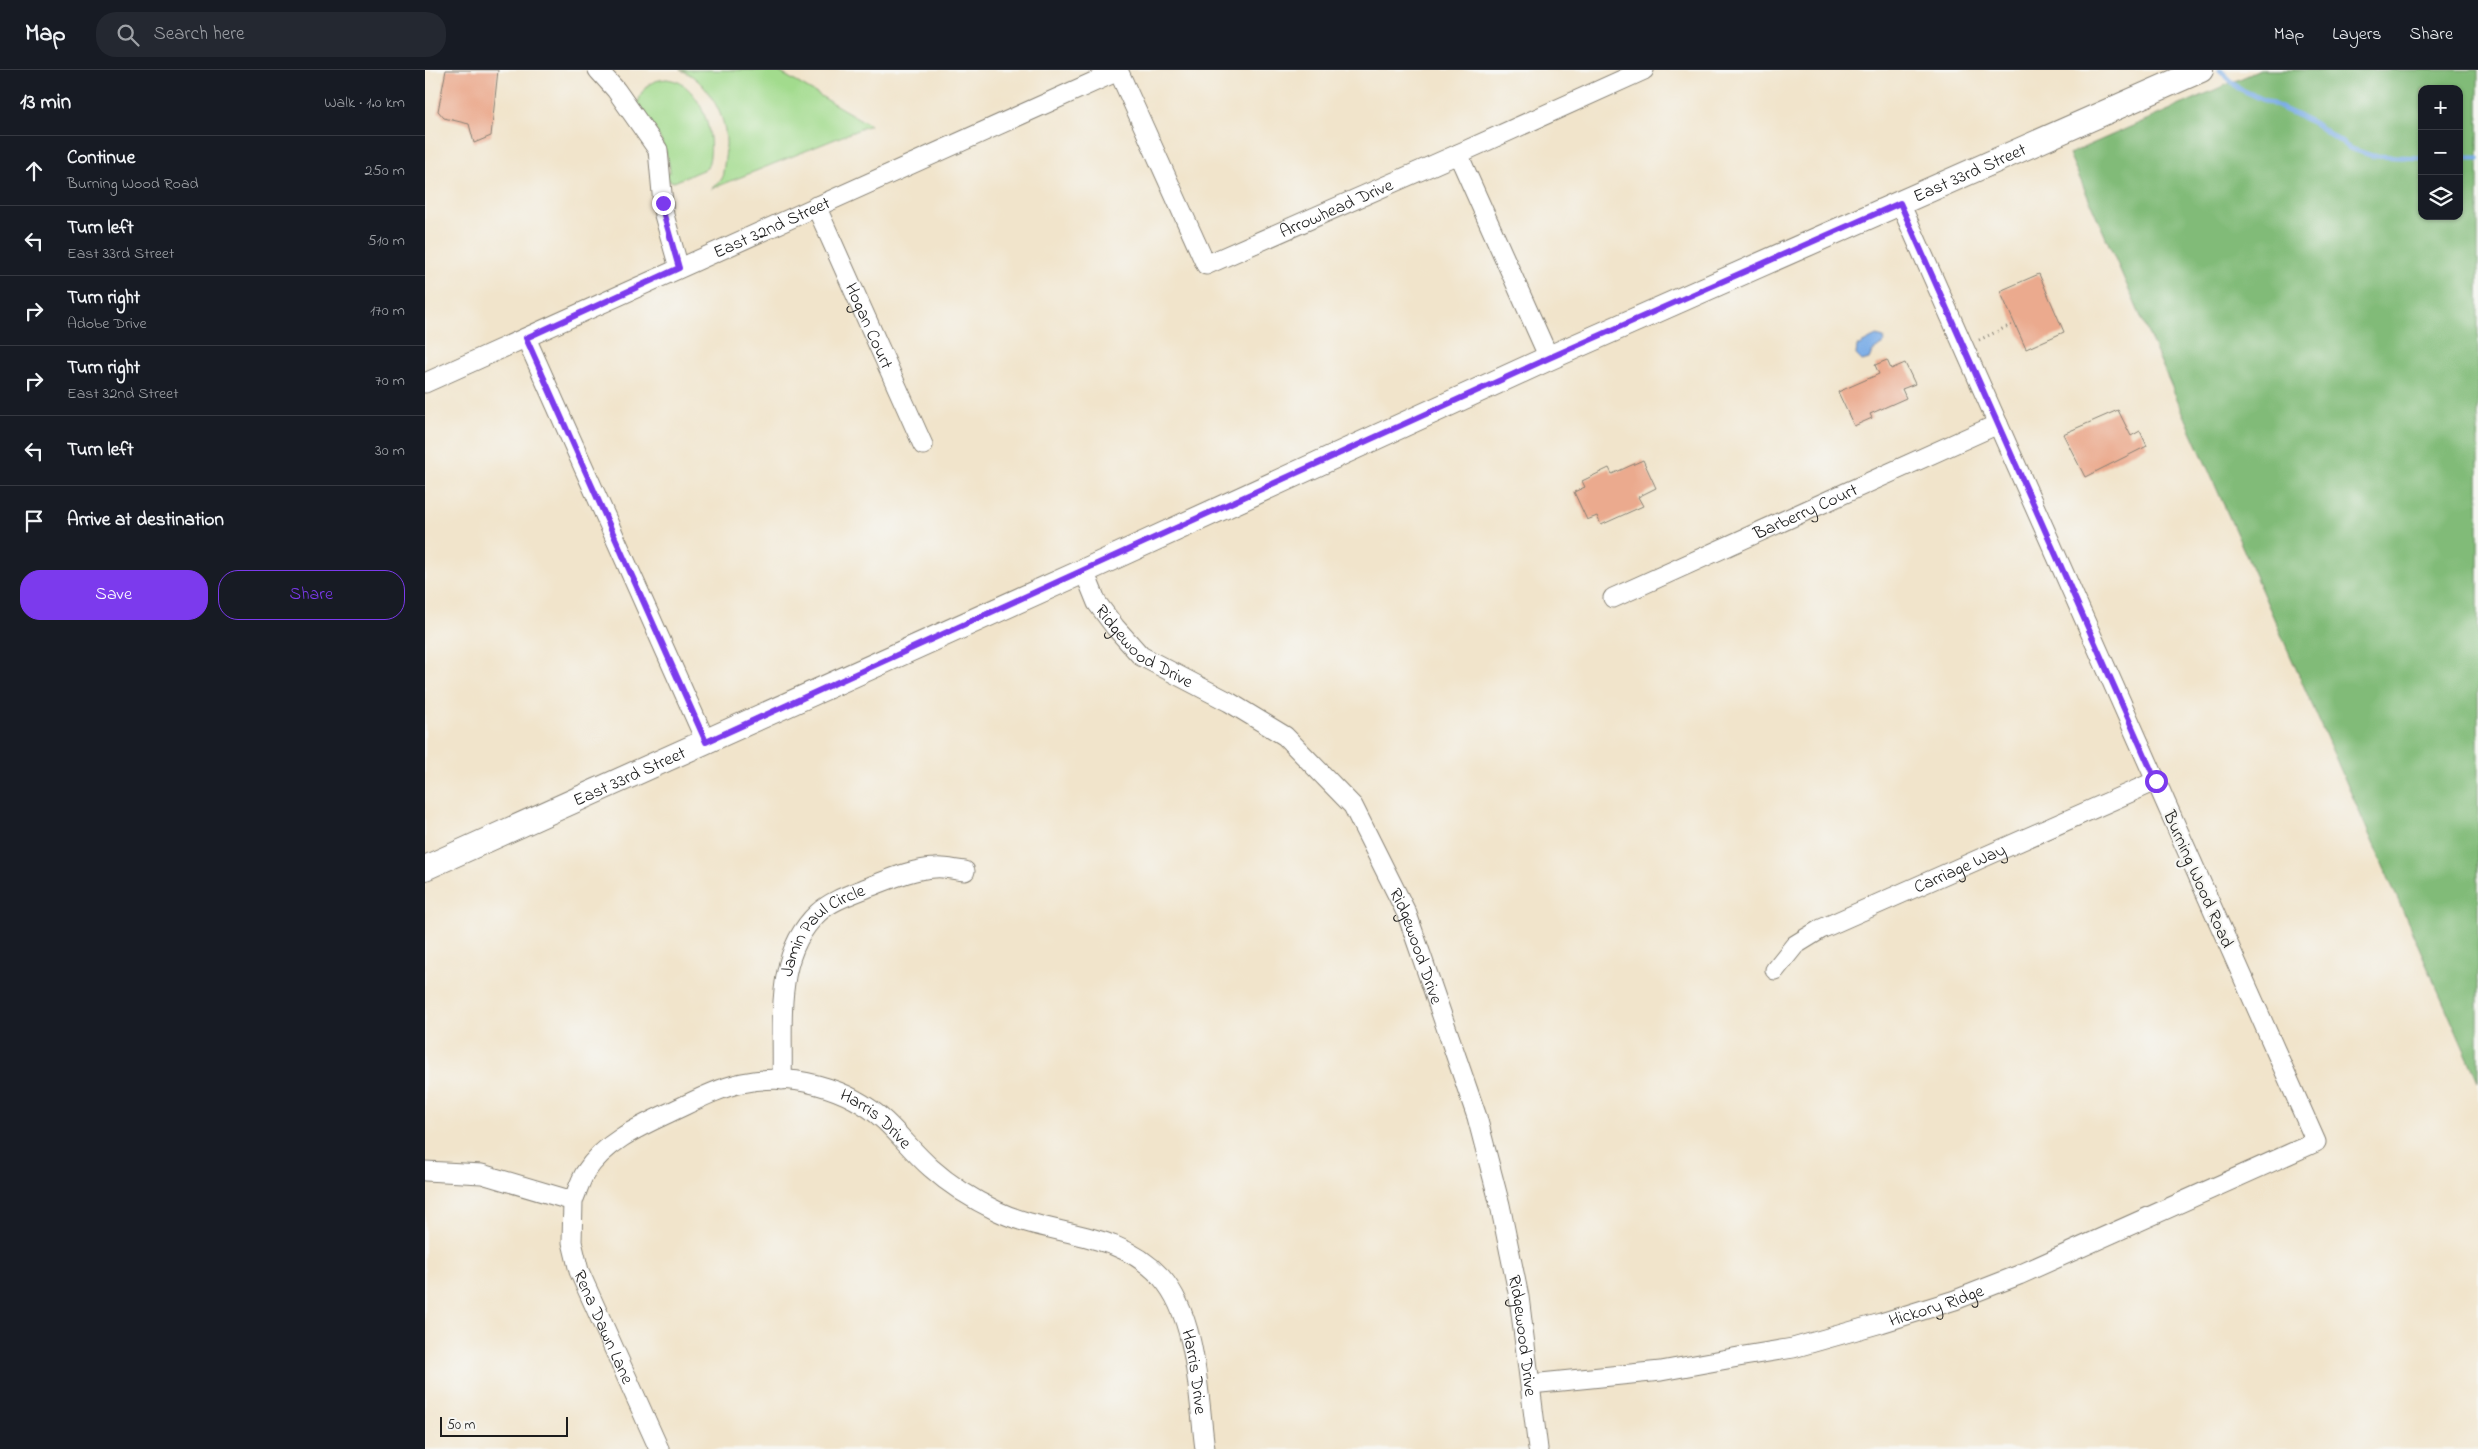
<!DOCTYPE html>
<meta charset="utf-8">
<style>
body{margin:0;font-family:"Indie Flower",sans-serif;background:#242831;color:#f1f3f6}
.controls{position:absolute;right:15px;top:15px;display:grid;overflow:hidden;border-radius:10px;box-shadow:0 1px 4px #0004}
.controls button{width:45px;height:45px;display:grid;place-items:center;padding:0;border:0;border-bottom:1px solid #363941;background:#171b24;color:#f1f3f6;font:25px sans-serif}
.scale{position:absolute;left:15px;bottom:12px;width:128px;box-sizing:border-box;padding-left:5px;border:2px solid #1c1c1c;border-top:0;font-size:14px;line-height:18px;white-space:nowrap;color:#1c1c1c;-webkit-text-stroke:4px #f6f6f2;paint-order:stroke}
.stop{position:absolute;width:15px;height:15px;margin:-11px;border:4px solid #7c3aed;border-radius:50%;background:#fff}
.stop.end{background:#7c3aed;border-color:#fff;box-shadow:0 1px 5px #0008}
.list{margin:0;padding:0;list-style:none}
h2{display:flex;justify-content:space-between;align-items:center;height:65px;margin:0;padding:0 20px;font-size:21px}
h2 small{font-size:16px;font-weight:400;color:#9ea1a6}
.list li{display:grid;grid-template-columns:32px 1fr auto;gap:15px;align-items:center;box-sizing:border-box;height:70px;padding:0 20px;border-top:1px solid #363941}
.list b{display:block;font-size:19px;white-space:nowrap}
.list p{margin:0;font-size:16px;white-space:nowrap;color:#9ea1a6}
.list em{font-size:16px;font-style:normal;color:#9ea1a6}
.actions{display:flex;gap:10px;padding:15px 20px}
.actions a{flex:1;padding:11px 0;border:1px solid #7c3aed;border-radius:20px;text-align:center;font-size:18px;color:#7c3aed}
.actions .main{background:#7c3aed;color:#fff}
.icon{flex:none;width:28px;height:28px;fill:none;stroke:currentColor;stroke-width:2;stroke-linecap:round;stroke-linejoin:round}
.map{position:relative;flex:none;width:2053px;height:1379px;overflow:hidden}
header{display:flex;align-items:center;gap:30px;box-sizing:border-box;height:70px;padding:0 25px;background:#171b24;border-bottom:1px solid #363941}
header strong{font-size:24px}
nav{display:flex;gap:28px;margin-inline-start:auto;font-size:18px}
.search{width:350px;height:45px;background:#242831;display:flex;align-items:center;gap:12px;box-sizing:border-box;padding:0 18px;border-radius:20px;color:#9ea1a6;font-size:19px}
main{display:flex}
aside{flex:1;background:#171b24}
.map>svg:first-child{display:block}
.green{fill:#a2db8d;stroke:#5f7c54}
.forest{fill:#81bb78;stroke:#4e6c4a;fill-rule:evenodd}
.water{fill:#7cade7;stroke:#4c6482}
.lines{fill:none;stroke-linecap:round;stroke-linejoin:round}
.stream{stroke:#7cade7;stroke-width:5}
.building{fill:#ebaa8e}
.minor-casing{stroke:#868074;stroke-width:21}
.tertiary-casing{stroke:#868074;stroke-width:26}
.path{stroke:#868074;stroke-width:3;stroke-dasharray:1 4;stroke-linecap:butt}
.minor{stroke:#fff;stroke-width:19}
.tertiary{stroke:#fff;stroke-width:24}
.route{stroke:#7c3aed;stroke-width:6}
.labels{text-anchor:middle;stroke-width:4.5;stroke-linejoin:round;paint-order:stroke}
.street-label{font-size:18px;fill:#1c1c1c;stroke:#f6f6f2}
</style>
<header>
<strong>Map</strong>
<div class="search"><svg class="icon" aria-label="search" viewBox="0 0 24 24"><circle cx="10" cy="10" r="6"/><path d="M15 15l6 6"/></svg>Search here</div>
<nav><a>Map</a><a>Layers</a><a>Share</a></nav>
</header>
<main>
<aside>
<h2>13 min<small>Walk · 1.0 km</small></h2>
<ul class="list">
<li><svg class="icon" aria-label="ahead" viewBox="0 0 24 24"><path d="M12 20V5M6 11l6-6 6 6"/></svg><div><b>Continue</b><p>Burning Wood Road</p></div><em>250 m</em></li>
<li><svg class="icon" aria-label="left" viewBox="0 0 24 24"><path d="M17 20v-9H6M10 6l-5 5 5 5"/></svg><div><b>Turn left</b><p>East 33rd Street</p></div><em>510 m</em></li>
<li><svg class="icon" aria-label="right" viewBox="0 0 24 24"><path d="M7 20v-9h11M14 6l5 5-5 5"/></svg><div><b>Turn right</b><p>Adobe Drive</p></div><em>170 m</em></li>
<li><svg class="icon" aria-label="right" viewBox="0 0 24 24"><path d="M7 20v-9h11M14 6l5 5-5 5"/></svg><div><b>Turn right</b><p>East 32nd Street</p></div><em>70 m</em></li>
<li><svg class="icon" aria-label="left" viewBox="0 0 24 24"><path d="M17 20v-9H6M10 6l-5 5 5 5"/></svg><div><b>Turn left</b></div><em>30 m</em></li>
<li><svg class="icon" aria-label="arrive" viewBox="0 0 24 24"><path d="M6 21V4h12l-3 4 3 4H6"/></svg><div><b>Arrive at destination</b></div></li>
</ul>
<div class="actions"><a class="main">Save</a><a>Share</a></div>
</aside>
<div class="map">
<svg width="2053" height="1379" viewBox="0 0 2053 1379">
<rect width="100%" height="100%" fill="#f6f6f2"/>
<filter id="ink" filterUnits="userSpaceOnUse"><feTurbulence type="fractalNoise" baseFrequency=".02" numOctaves="2"/><feDisplacementMap in="SourceGraphic" scale="10" xChannelSelector="R" yChannelSelector="G"/><feConvolveMatrix kernelMatrix="1 2 1 2 8 2 1 2 1" color-interpolation-filters="sRGB"/></filter>
<filter id="wash" filterUnits="userSpaceOnUse"><feTurbulence type="fractalNoise" baseFrequency=".0096" numOctaves="4" result="noise"/><feDisplacementMap in="SourceGraphic" scale="20" xChannelSelector="R" yChannelSelector="G"/><feGaussianBlur stdDeviation="1.12" result="paint"/><feColorMatrix in="noise" values="0 0 0 0 0 0 0 0 0 0 0 0 0 0 0 0 0 1.4 0 .05"/><feComposite in="paint" operator="in"/></filter>
<g filter="url(#wash)">
<rect width="100%" height="100%" fill="#f1e4cb"/>
<path class="green" d="M255,0H351L445,55L286,119L297,109C299,94 303,76 300,61C297,39 277,6 255,0Z
M242,9C247,10 253,11 257,14C280,29 292,73 282,98L249,112L236,108L245,102C243,78 231,61 219,41L208,43C218,23 217,11 242,9Z"/>
<path class="forest" d="M1835,0H2053V1011L1644,84ZM1997,19H2034V146H1997Z"/>
<path class="water" d="M1451,266L1459,268V273L1447,282L1444,289L1437,291L1431,285L1432,276Z"/>
<g class="lines">
<path class="stream" d="M1795,0L1813,18L1889,53L1924,78L1948,86L1997,88
M2034,88H2053"/>
</g>
<g id="blocks">
<path class="building" d="M21,0H73L66,66L49,73L44,54L19,48L13,41Z
M1614,204L1639,262L1601,279L1575,221Z
M1462,290L1466,299L1480,293L1490,314L1477,319L1481,328L1445,344L1447,348L1429,356L1413,322L1454,304L1450,295Z
M1693,340L1706,366L1715,361L1722,376L1660,407L1638,364Z
M1218,390L1231,418L1213,427L1218,436L1176,455L1172,446L1162,450L1149,422L1160,417L1157,411L1184,398L1187,404Z"/>
</g>
</g>
<g filter="url(#ink)">
<use href="#blocks" fill-opacity="0" stroke="#868074" stroke-width="1"/>
<g class="lines">
<defs>
<g id="minor">
<path d="M173,0L191,20L233,80L239,145L254,198"/>
<path id="s1" d="M693,0L781,195L1033,84L1124,288"/>
<path d="M1033,84L1219,0"/>
<path id="s2" d="M391,136L498,375"/>
<path d="M101,268L281,672"/>
<path id="s3" d="M0,313L693,1"/>
<path id="s4" d="M659,501L672,533L690,557L716,586L804,632L860,666L928,736L982,844L1052,1047L1075,1135L1094,1227L1113,1379"/>
<path id="s5" d="M1188,528L1573,354"/>
<path id="s6" d="M1350,900L1370,875L1396,859L1731,711"/>
<path id="s7" d="M357,1010C359,954 348,885 393,843C407,830 427,824 444,817C465,809 487,799 510,798C520,797 530,800 540,801"/>
<path id="s8" d="M0,1101L57,1104L148,1131C152,1122 155,1111 160,1103C181,1070 218,1055 252,1039C273,1029 294,1018 317,1013C366,1002 423,1017 460,1051C476,1066 489,1083 506,1098C525,1115 549,1130 572,1141C626,1167 692,1159 736,1207C773,1248 773,1327 780,1379"/>
<path id="s9" d="M148,1131L147,1172L154,1201L234,1379"/>
<path id="s10" d="M1106,1314L1236,1301L1319,1286L1368,1278L1456,1253L1530,1230L1594,1205L1891,1072L1475,133"/>
</g>
<g id="tertiary">
<path id="s11" d="M0,798L659,501L1124,288L1776,0"/>
</g>
</defs>
<use href="#minor" class="minor-casing"/>
<use href="#tertiary" class="tertiary-casing"/>
<path class="path" d="M1554,270L1590,253"/>
<use href="#minor" class="minor"/>
<use href="#tertiary" class="tertiary"/>
</g>
</g>
<g class="lines" filter="url(#ink)">
<path class="route" d="M238,133L239,145L254,198L101,268L281,672L1124,288L1475,133L1731,711"/>
</g>
<g class="labels">
<g class="street-label">
<text dy="6" stroke="none"><textPath href="#s11" startOffset="1694">East 33rd Street</textPath></text>
<text dy="6" stroke="none"><textPath href="#s1" startOffset="356">Arrowhead Drive</textPath></text>
<text dy="6" stroke="none"><textPath href="#s3" startOffset="380">East 32nd Street</textPath></text>
<text dy="6" stroke="none"><textPath href="#s2" startOffset="131">Hogan Court</textPath></text>
<text dy="6" stroke="none"><textPath href="#s5" startOffset="211">Barberry Court</textPath></text>
<text dy="6" stroke="none"><textPath href="#s4" startOffset="100">Ridgewood Drive</textPath></text>
<text dy="6" stroke="none"><textPath href="#s11" startOffset="224">East 33rd Street</textPath></text>
<text dy="6" stroke="none"><textPath href="#s6" startOffset="214">Carriage Way</textPath></text>
<text transform="translate(1774 809) rotate(66)" y="6">Burning Wood Road</text>
<text dy="6" stroke="none"><textPath href="#s7" startOffset="166">Jamin Paul Circle</textPath></text>
<text dy="6" stroke="none"><textPath href="#s4" startOffset="520">Ridgewood Drive</textPath></text>
<text dy="6" stroke="none"><textPath href="#s8" startOffset="511">Harris Drive</textPath></text>
<text dy="6" stroke="none"><textPath href="#s10" startOffset="414">Hickory Ridge</textPath></text>
<text dy="6" stroke="none"><textPath href="#s9" startOffset="132">Rena Dawn Lane</textPath></text>
<text dy="6" stroke="none"><textPath href="#s4" startOffset="925">Ridgewood Drive</textPath></text>
<text dy="6" stroke="none"><textPath href="#s8" startOffset="946">Harris Drive</textPath></text>
</g>
</g>
</svg>
<div class="controls">
<button>+</button>
<button>−</button>
<button><svg class="icon" aria-label="layers" viewBox="0 0 24 24"><path d="M12 4l9 5-9 5-9-5zM3 14l9 5 9-5"/></svg></button>
</div>
<div class="scale">50 m</div>
<div class="stop" style="left:1731px;top:711px"></div>
<div class="stop end" style="left:238px;top:133px"></div>
</div>
</main>
